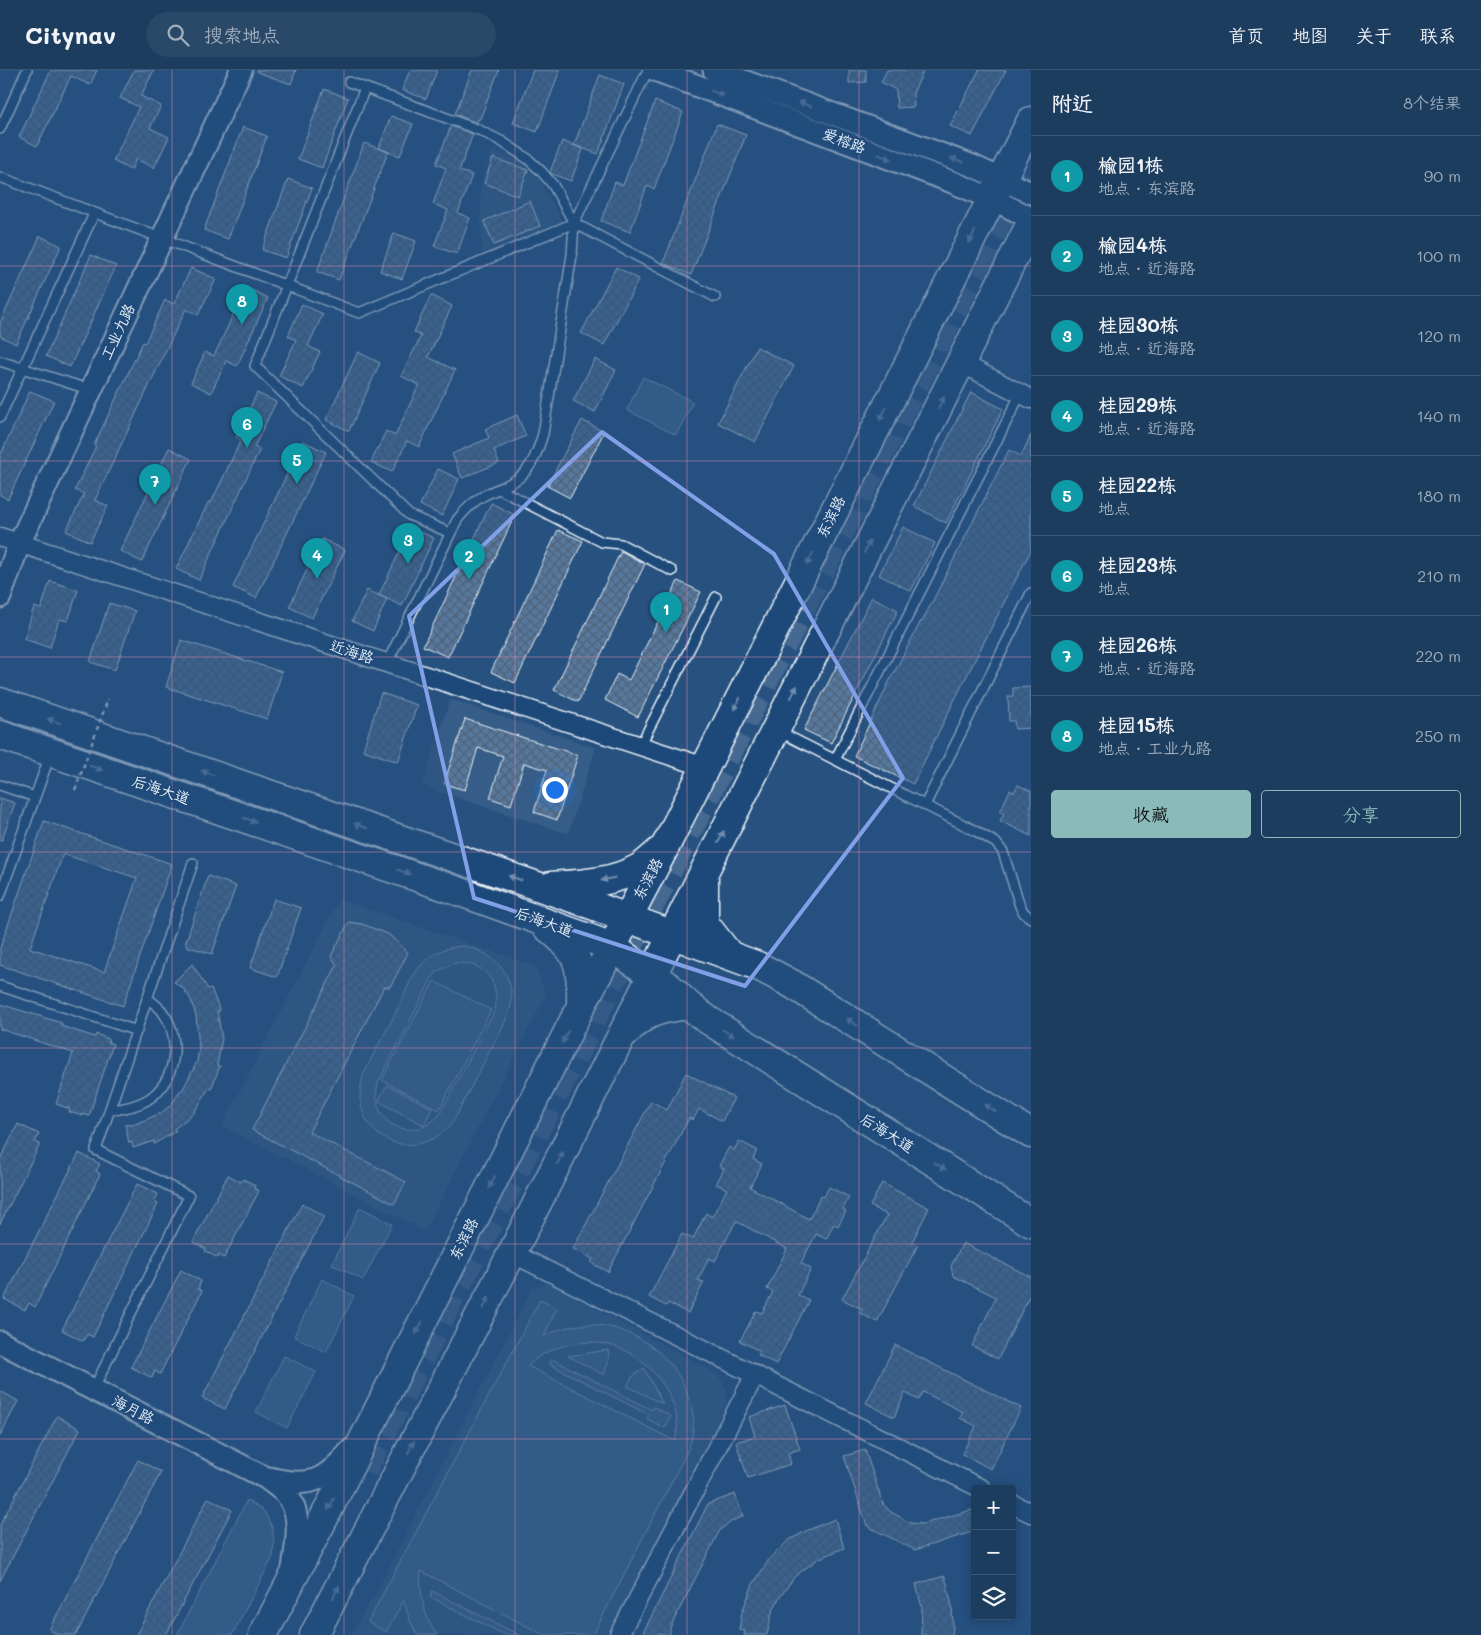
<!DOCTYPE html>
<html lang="zh">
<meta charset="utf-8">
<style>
body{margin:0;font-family:Mali,"LXGW WenKai TC",sans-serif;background:#2a4868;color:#f1f3f6}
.controls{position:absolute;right:15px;bottom:15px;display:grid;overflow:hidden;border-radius:5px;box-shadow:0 2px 12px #0003}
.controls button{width:45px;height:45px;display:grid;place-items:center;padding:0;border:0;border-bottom:1px solid #3b5674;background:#1d3d5f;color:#f1f3f6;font:25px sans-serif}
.you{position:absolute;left:554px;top:719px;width:18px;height:18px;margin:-12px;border:4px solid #fff;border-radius:50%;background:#1a73e8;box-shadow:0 0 0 8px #1a73e833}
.badge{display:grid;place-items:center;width:32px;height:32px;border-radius:50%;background:#8bbbb9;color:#fff;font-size:16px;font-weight:700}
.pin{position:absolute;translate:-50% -41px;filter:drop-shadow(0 1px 2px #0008)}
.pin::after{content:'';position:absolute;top:26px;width:18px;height:15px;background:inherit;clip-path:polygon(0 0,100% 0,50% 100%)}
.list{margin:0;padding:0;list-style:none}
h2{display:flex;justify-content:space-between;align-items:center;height:65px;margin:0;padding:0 20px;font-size:21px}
h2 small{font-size:16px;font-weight:400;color:#a0aebd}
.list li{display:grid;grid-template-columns:32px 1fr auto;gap:15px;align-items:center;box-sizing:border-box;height:80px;padding:0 20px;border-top:1px solid #3b5674}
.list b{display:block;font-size:19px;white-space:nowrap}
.list p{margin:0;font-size:16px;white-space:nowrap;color:#a0aebd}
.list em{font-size:16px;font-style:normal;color:#a0aebd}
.actions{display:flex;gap:10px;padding:15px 20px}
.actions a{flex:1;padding:11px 0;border:1px solid #8bbbb9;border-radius:5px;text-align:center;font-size:18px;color:#8bbbb9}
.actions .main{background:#8bbbb9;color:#111}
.icon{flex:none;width:28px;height:28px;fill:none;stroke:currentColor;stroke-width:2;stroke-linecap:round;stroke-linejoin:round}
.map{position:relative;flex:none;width:1031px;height:1565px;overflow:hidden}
header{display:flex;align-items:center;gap:30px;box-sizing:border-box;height:70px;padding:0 25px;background:#1d3d5f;border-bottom:1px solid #3b5674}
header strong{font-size:24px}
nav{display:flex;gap:28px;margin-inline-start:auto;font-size:18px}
.search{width:350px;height:45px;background:#2a4868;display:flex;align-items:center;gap:12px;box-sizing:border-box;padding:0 18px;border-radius:28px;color:#a0aebd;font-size:19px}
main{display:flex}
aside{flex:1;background:#1d3d5f}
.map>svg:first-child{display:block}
.built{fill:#355d88}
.green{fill:#436891;stroke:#96acc4;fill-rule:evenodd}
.building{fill:url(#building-cross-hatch);stroke:#e8f1f8;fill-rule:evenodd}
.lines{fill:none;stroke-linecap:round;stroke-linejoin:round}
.motorway-tunnel{stroke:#446991;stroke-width:28;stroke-dasharray:28 14;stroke-linecap:butt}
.service-casing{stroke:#e8f1f8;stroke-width:12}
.minor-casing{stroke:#e8f1f8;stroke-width:21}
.tertiary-casing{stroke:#e8f1f8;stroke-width:25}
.primary-casing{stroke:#e8f1f8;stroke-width:31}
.service{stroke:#1f4a7a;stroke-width:9}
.minor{stroke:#1f4a7a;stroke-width:18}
.tertiary{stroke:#1f4a7a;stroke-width:21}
.primary{stroke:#1f4a7a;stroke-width:28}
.path-bridge{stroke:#e8f1f8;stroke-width:2.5;stroke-dasharray:4 4;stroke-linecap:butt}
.oneway{fill:#6f8dac}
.marked{fill:none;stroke:#82a0e8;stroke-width:4;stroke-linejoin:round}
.grid{fill:none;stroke:#d584aa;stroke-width:1;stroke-opacity:0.55}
.labels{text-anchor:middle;stroke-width:4;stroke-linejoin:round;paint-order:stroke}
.street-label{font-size:15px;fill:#e8f1f8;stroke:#1f4a7a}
</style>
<header>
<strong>Citynav</strong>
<div class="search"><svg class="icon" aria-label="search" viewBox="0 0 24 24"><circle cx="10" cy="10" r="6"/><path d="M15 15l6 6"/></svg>搜索地点</div>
<nav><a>首页</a><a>地图</a><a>关于</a><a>联系</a></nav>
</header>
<main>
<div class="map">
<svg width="1031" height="1565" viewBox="0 0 1031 1565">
<defs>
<pattern id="building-cross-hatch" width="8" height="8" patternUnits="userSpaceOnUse" patternTransform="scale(1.25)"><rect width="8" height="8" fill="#57789d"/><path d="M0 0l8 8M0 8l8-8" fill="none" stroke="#4f6278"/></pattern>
</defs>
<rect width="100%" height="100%" fill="#27517f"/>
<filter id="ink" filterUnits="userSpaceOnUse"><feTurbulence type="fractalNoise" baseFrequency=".02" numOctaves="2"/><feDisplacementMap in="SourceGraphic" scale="10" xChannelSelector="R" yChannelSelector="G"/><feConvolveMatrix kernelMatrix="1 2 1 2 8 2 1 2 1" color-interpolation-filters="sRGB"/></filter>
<g filter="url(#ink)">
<path class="built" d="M493,80L510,86L532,101L540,111L562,151L482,184L480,117Z
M450,629L596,678L568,764L422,716Z
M339,829L535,896L546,925L425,1161L222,1056Z
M547,1213L714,1302L721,1309L726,1319L727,1329L724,1341L608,1565H350L376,1522L532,1218Z"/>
<path class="green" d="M643,307L693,332L676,365L627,340Z
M463,876C492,881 515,903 511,935C508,949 499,963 492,977C479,1002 466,1027 453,1052C423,1090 365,1079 360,1028C360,1021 361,1013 363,1006C372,985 385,964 395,944C404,927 411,904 425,891C435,881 449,877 463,876ZM455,893C485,892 500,911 495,940L440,1044C412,1076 368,1054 378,1013L432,908L438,901Z
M434,911L491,940L439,1040L382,1010Z
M387,1015L432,1038L424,1055L378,1031Z
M360,1137L392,1154L363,1210L332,1194Z
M322,1209L354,1226L326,1282L294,1266Z
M540,1230L557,1238L544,1266C556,1261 567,1256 580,1255C628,1251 676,1284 689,1329C692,1339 695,1349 693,1359C693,1366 690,1372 689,1378L593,1565H544L421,1501C419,1523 424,1548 437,1565H417L409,1548L404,1530L386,1562L368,1552ZM588,1272C599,1273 609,1274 619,1278C653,1291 686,1334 675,1371L528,1296C545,1279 565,1274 588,1272Z
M608,1280L609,1290L604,1305L568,1286Z
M284,1286L316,1302L287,1358L256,1342Z
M552,1289L652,1340L654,1337L671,1346L665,1358L647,1349L649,1345L549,1294Z
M644,1298L663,1334L627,1316L632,1307Z
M247,1430L264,1441L272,1457L274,1471L273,1487L232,1565H177Z
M432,1521L519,1565H505L430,1527Z"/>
<path class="building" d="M51,0H97L90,15L71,6L37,76L19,67Z
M134,0H154L141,26L161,36L150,58L169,67L154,98L136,89L131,100L113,91L139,37L120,28Z
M257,0H296L291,14L257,2Z
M410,0H437L426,29L402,20Z
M472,0H499L480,49H478L477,53L455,44Z
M533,0H560L537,62L513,53Z
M849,0H866V12L849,13Z
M887,0H924L913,23L914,37L897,38L896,20L881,12Z
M979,0H1006L972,66L950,56Z
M600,5L624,14L598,84L574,75Z
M324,19L348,28L322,98L298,89Z
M655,31L683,42L654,119L647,116L630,162L601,151L615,112L623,115Z
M391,46L413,54L400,86L379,78Z
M717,54L746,65L691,205L663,193Z
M451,56L473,64L459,101L472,105L458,143L470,148L457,184L434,176L448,140L433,134L446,98L436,94Z
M243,57L267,66L228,169L204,160Z
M562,71L583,79L571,111L552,104L550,102Z
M364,73L388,82L339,210L317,202Z
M493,88L528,100L518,126L484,113Z
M288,109L312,118L286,188L262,180Z
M530,131L540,156L494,175L484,151Z
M394,163L416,171L402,209L380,201Z
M40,166L61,176L16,274L0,266V253Z
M91,185L116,196L70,297L46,286Z
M616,197L639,209L604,275L581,263Z
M191,198L216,209L198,245L186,239L166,280L95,430L108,436L90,472L66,461L84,424L75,420L96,376L94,375L143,272L145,273L165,230L174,234Z
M246,217L268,228L237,296L226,291L211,323L191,313L205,282L214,286Z
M431,225L452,236L428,287L455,300L419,377L407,371L392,402L371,392L386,361L395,366L419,315L401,306L421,266L414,262Z
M302,234L323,244L308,276L320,282L303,318L279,306L296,270L288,266Z
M757,277L794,296L755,372L718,353Z
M358,282L380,293L349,361L326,350Z
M595,289L616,300L595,342L573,331Z
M30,321L54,331L8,429L0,425V386Z
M971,322L1003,339L946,453L914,436Z
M257,323L276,332L254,377L260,379L199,510L176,499L209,431L211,433L241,370L236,367Z
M517,345L526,366L494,380L499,393L462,408L452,384L489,368L485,359Z
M582,350L604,362L570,428L547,416Z
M1031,365V480L955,629L913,714L854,686L890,610L921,551L922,552L1009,380L1021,386Z
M303,371L326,382L256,528L233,517Z
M169,378L191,389L142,492L120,481Z
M438,399L459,409L442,446L420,435Z
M491,433L515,445L448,587L423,576Z
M903,457L935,473L911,521L879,505Z
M411,458L434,468L402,536L379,525Z
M558,460L583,471L515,613L491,602Z
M322,469L345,480L312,548L289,537Z
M621,481L645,494L578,632L554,620Z
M50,511L78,520L68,551L59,549L50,578L24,569L34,537L41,539Z
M678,511L701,522L638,647L605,630L617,604L629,610Z
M367,520L387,529L373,561L352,551Z
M872,527L898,540L831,673L804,660Z
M109,533L135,541L115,600L90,592Z
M181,570L282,602L267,649L166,617Z
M1031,617V658L1015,659L1014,651H1009L1008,626H1013V618Z
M381,623L417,635L398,692L363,680Z
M465,649L578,685L557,750L534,742L547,700L524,693L511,735L490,728L503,686L478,678L465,720L444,714Z
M1018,715L1031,721V766L1000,751L1004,744L1000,742L1010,720L1014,722Z
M0,728L15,733L2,770H0Z
M44,751L172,794L123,936L0,895V878ZM63,784L137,808L104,902L30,878Z
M208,806L236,816L212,884L186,876V871Z
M274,829L301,838L277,907L250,898Z
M349,852L362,854L388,864L399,873L408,883L390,917H384L309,1062L406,1112L394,1134L252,1060L337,895L331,886Z
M192,894L208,919L211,918L220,941H217L222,968L217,996H220L211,1019L209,1018L194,1043L174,1059L176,1061L154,1074V1071L133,1078L132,1072L129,1073L125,1054L133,1055L161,1043L172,1034L179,1022L183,1019L197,992L199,978L196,946L191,930L183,918L174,912Z
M0,934L62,953L61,956L95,967L96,964L109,969L108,972L113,974L89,1046L83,1044V1046L69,1042L70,1039L56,1034L73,983L0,959Z
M686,1003L734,1028L722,1051L699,1039L693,1050L689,1048L608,1202L591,1193L593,1189L573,1179L651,1031L667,1040Z
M18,1054L39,1064L35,1072L40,1074L0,1154V1090Z
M739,1071L757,1080L753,1089L762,1094L750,1117L809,1149L821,1126L824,1127L829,1117L849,1127L843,1139L846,1141L838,1156L834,1154L826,1169L816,1164L801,1193L811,1199L798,1225L809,1230L776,1294L758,1285L760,1281L740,1271L756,1241L762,1243L773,1222L767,1219L787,1179L736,1151L715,1191L709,1188L698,1210L704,1212L688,1243L668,1233L666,1236L649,1227L682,1164L693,1169L706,1143L712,1147L727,1119L716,1114L724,1099L719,1096L729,1077L734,1080Z
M79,1083L100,1094L96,1101L100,1104L35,1237L29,1233L25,1240L4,1229Z
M228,1105L241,1112L243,1109L255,1115L254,1118L259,1121L224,1188L219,1185L218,1188L205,1181L206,1179L193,1172Z
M882,1113L929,1138L912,1172L918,1175L877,1252L860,1243L862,1239L842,1229L887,1145L870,1136Z
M137,1114L158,1124L154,1132L158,1134L93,1267L87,1264L83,1271L62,1260Z
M302,1134L324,1146L225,1339L202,1328Z
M963,1173L1031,1207V1223L998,1289L972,1276L996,1227L953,1206L951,1196Z
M181,1200L201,1211L198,1219L202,1221L160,1304L155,1301L152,1308L131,1297Z
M895,1275L1021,1338L991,1399L962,1384L976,1356L960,1348L963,1342L923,1322L919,1330L905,1323L894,1347L866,1333Z
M0,1321L18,1331L0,1366Z
M785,1335L800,1379L788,1383L791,1394L748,1408L736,1372L755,1366L749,1347Z
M57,1346L80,1359L0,1511V1455Z
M865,1380L883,1434L891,1442L911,1453L923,1454L975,1439V1461L915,1480L867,1456L844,1386Z
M138,1390L161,1402L76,1565H59L49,1560Z
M735,1424L743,1446L732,1451L720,1460L670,1558V1565H642L708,1434Z
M208,1428L232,1440L166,1565H136Z
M835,1449L844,1478L818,1489L795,1506L778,1530L772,1543L767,1565H744L745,1561L739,1560L742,1542L753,1514L770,1488L789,1470L806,1461Z
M945,1506L952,1536L953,1556L952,1565H921L922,1538L916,1514Z"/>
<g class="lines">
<path class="motorway-tunnel" d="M363,1400L1031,86"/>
<defs>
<path id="service" d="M349,12L479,60L501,71L528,89L541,101L553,115L574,153L715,227
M365,18L255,296L409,445L450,463
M0,59L27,0
M0,107L359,243L574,153
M0,291L91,320
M0,347L94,144
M499,419L602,472L621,474L672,501
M387,593L457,450C465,440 473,431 485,425C498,418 512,415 522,405C534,394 538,379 543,364L572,185L574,153L648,0
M778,661L974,760L996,773L1003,782L1020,836L1024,843L1031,848
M640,676L716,527
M835,690L1021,323
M0,715L35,727
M925,735L1031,523
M0,826L50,685
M0,916L137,961
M110,1040C123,1039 135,1037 147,1030C176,1012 183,968 162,941C158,936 152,932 147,928
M93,1320L189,1126L96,1080L193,793"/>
<path id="minor" d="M961,293L1031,329
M0,467L705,697
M512,1183L982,1419
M1012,1434L1031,1443
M619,1565L755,1305"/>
<path id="tertiary" d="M655,0L955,113L992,129L1031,148
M714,0L973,96L1031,123
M0,527L19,474L241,0
M0,1272L266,1408C272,1413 279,1417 285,1423C304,1443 296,1475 293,1499
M269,1408C310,1418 324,1412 351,1380"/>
<path id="primary" d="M0,632L581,831L758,896L792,914L1031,1064
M0,665L455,820L591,869L612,877L669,917L688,935L708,950L1031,1153
M704,809V853L730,886
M551,816C581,814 612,813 639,798C646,794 653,787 660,781
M547,857C580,883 582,895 581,936
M627,961C645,942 662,938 688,935
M263,1565L327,1442L581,936L665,777L1031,51
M314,1565L512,1183L1031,153"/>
</defs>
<use href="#service" class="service-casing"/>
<use href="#minor" class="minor-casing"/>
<use href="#tertiary" class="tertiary-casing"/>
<use href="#primary" class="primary-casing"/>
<use href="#service" class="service"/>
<use href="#minor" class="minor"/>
<use href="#tertiary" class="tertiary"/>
<use href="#primary" class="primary"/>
<path class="path-bridge" d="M75,720L108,629"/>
</g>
<defs><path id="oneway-solid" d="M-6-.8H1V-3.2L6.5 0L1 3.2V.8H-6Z" transform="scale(1.25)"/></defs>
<g class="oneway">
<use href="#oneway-solid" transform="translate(717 23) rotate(21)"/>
<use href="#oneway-solid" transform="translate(805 34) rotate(-160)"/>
<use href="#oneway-solid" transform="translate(885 87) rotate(21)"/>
<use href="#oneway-solid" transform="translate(957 90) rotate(-160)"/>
<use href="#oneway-solid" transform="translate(972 167) rotate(117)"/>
<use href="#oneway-solid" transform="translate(941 333) rotate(-63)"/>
<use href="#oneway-solid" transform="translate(883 344) rotate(117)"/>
<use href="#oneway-solid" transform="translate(867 477) rotate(-63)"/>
<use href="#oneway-solid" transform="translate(810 489) rotate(117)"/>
<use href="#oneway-solid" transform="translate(794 622) rotate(-63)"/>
<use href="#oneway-solid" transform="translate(737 634) rotate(117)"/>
<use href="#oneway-solid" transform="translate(54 651) rotate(-161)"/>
<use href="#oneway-solid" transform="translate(96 698) rotate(19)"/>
<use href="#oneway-solid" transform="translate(208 703) rotate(-161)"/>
<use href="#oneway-solid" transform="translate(250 750) rotate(19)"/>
<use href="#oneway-solid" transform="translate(361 756) rotate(-161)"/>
<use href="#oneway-solid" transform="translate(721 767) rotate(-64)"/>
<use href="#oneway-solid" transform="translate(404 802) rotate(19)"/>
<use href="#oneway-solid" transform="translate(515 808) rotate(-161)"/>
<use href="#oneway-solid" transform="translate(608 809) rotate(168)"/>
<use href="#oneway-solid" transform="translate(852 952) rotate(-148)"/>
<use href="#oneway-solid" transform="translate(728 963) rotate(32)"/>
<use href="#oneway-solid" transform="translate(565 967) rotate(117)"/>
<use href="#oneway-solid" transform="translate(990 1038) rotate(-148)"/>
<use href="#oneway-solid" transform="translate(560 1088) rotate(-63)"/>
<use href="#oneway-solid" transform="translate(940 1096) rotate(32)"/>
<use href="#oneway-solid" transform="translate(492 1112) rotate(117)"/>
<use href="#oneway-solid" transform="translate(486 1233) rotate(-63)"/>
<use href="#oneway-solid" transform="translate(419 1258) rotate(117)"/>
<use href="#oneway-solid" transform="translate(411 1377) rotate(-63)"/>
<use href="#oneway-solid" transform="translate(331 1434) rotate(117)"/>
<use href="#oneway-solid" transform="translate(336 1522) rotate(-63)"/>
</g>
</g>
<path d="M0 0H1031V1565H0ZM602,362L774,484L903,708L745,916L474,828L409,546Z" fill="#27517f" fill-opacity=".55" fill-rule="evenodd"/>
<path class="marked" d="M602,362L774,484L903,708L745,916L474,828L409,546Z"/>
<path class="grid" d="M172,0V1565M344,0V1565M515,0V1565M687,0V1565M859,0V1565M0,196H1031M0,391H1031M0,587H1031M0,782H1031M0,978H1031M0,1174H1031M0,1369H1031"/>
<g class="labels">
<g class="street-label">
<text transform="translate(844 71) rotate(21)" y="5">爱榕路</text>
<text transform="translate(118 262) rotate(-65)" y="5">工业九路</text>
<text transform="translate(831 447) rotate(-63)" y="5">东滨路</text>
<text transform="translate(352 582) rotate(18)" y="5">近海路</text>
<text transform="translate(161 720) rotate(19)" y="5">后海大道</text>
<text transform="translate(648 809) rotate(-62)" y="5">东滨路</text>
<text transform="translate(544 852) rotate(20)" y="5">后海大道</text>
<text transform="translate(887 1063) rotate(32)" y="5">后海大道</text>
<text transform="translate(464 1169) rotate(-63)" y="5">东滨路</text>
<text transform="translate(133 1340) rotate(27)" y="5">海月路</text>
</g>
</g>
</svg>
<div class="controls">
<button>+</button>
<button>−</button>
<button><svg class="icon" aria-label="layers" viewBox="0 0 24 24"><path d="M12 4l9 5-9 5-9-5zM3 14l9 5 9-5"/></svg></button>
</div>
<div class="you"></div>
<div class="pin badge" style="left:666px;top:563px;background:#0f9aa8">1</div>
<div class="pin badge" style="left:469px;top:510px;background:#0f9aa8">2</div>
<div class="pin badge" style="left:408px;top:494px;background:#0f9aa8">3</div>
<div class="pin badge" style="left:317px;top:509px;background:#0f9aa8">4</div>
<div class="pin badge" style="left:297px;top:414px;background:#0f9aa8">5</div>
<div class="pin badge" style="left:247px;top:378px;background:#0f9aa8">6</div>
<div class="pin badge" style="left:155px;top:435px;background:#0f9aa8">7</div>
<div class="pin badge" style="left:242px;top:255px;background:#0f9aa8">8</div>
</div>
<aside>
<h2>附近<small>8个结果</small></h2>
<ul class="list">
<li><span class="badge" style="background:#0f9aa8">1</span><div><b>榆园1栋</b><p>地点 · 东滨路</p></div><em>90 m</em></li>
<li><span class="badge" style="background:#0f9aa8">2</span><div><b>榆园4栋</b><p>地点 · 近海路</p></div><em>100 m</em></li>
<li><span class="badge" style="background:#0f9aa8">3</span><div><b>桂园30栋</b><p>地点 · 近海路</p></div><em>120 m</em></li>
<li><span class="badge" style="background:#0f9aa8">4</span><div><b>桂园29栋</b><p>地点 · 近海路</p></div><em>140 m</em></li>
<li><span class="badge" style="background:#0f9aa8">5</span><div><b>桂园22栋</b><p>地点</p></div><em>180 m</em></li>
<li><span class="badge" style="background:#0f9aa8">6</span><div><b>桂园23栋</b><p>地点</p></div><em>210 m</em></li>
<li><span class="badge" style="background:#0f9aa8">7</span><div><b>桂园26栋</b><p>地点 · 近海路</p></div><em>220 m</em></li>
<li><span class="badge" style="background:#0f9aa8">8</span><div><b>桂园15栋</b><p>地点 · 工业九路</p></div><em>250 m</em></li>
</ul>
<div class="actions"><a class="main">收藏</a><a>分享</a></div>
</aside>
</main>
